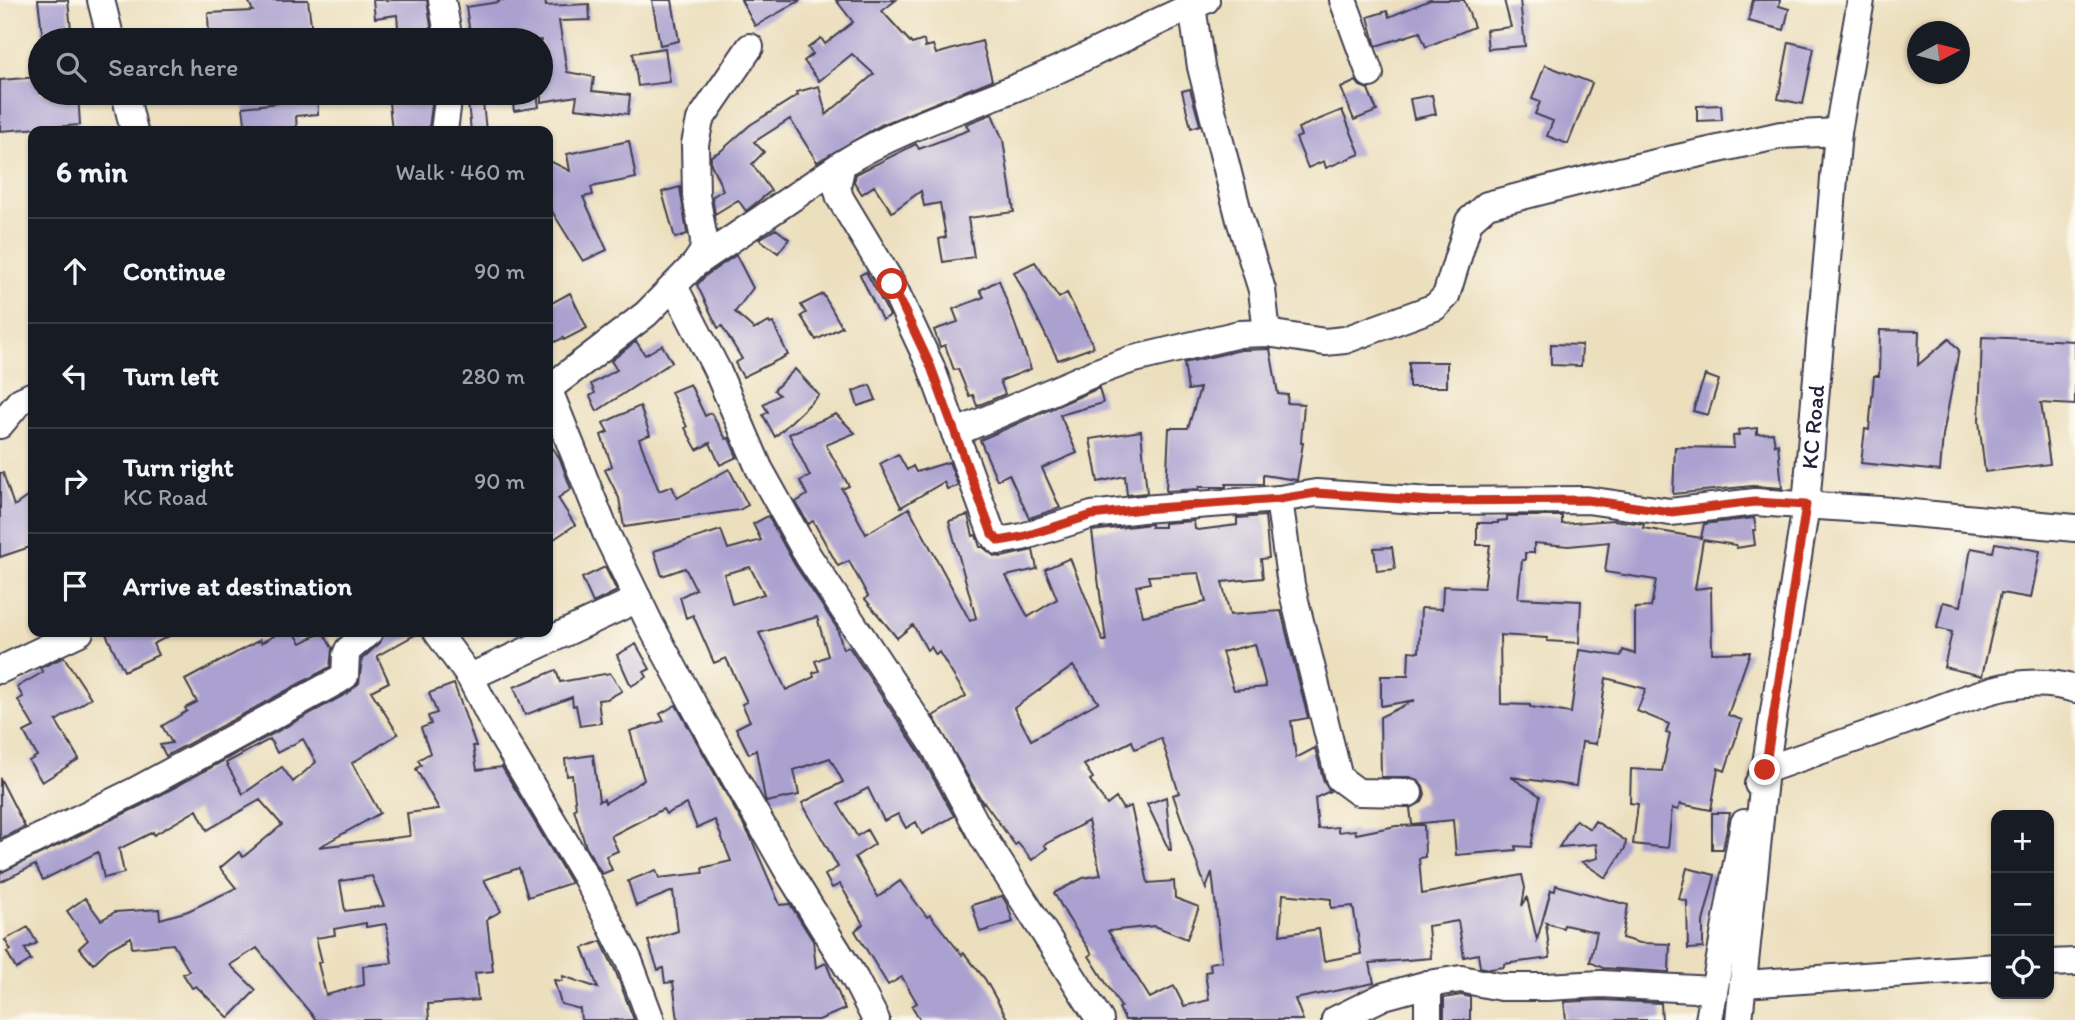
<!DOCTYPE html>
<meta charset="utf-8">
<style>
body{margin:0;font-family:Itim,sans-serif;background:#242831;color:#f1f3f6}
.controls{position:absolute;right:21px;bottom:21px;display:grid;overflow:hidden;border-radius:14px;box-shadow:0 2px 5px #0004}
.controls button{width:63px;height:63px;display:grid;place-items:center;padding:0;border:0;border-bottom:2px solid #363941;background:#171b24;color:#f1f3f6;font:35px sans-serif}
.compass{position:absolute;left:1907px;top:21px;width:63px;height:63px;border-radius:50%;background:#171b24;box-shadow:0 2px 5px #0004;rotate:83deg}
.stop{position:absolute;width:21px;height:21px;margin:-16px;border:5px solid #c8321e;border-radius:50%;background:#fff}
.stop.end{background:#c8321e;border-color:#fff;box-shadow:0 2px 7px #0008}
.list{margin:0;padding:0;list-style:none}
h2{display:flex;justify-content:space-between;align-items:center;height:91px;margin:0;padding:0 28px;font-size:30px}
h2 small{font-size:23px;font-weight:400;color:#9ea1a6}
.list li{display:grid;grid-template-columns:46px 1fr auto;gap:21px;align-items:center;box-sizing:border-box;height:105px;padding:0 28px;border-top:2px solid #363941}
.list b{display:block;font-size:26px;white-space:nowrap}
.list p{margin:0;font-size:23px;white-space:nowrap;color:#9ea1a6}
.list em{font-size:23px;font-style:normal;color:#9ea1a6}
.icon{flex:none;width:38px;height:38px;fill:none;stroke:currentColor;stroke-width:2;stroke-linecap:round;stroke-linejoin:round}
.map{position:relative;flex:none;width:2075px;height:1020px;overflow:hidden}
.search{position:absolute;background:#171b24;box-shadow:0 2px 5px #0004;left:28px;top:28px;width:525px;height:77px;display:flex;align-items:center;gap:18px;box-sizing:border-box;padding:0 24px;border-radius:38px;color:#9ea1a6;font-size:26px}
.panel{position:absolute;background:#171b24;box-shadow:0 2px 5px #0004;left:28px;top:126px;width:525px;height:511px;border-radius:14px}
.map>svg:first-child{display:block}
.building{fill:#aba1d0;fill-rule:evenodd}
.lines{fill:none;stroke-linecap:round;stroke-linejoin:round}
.minor-casing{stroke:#403e4f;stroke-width:30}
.minor{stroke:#fff;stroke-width:26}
.route{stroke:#c8321e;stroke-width:9}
.labels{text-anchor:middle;stroke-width:7;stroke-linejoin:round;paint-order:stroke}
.street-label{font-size:23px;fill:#22223b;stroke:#fbf7ec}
</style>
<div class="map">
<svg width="2075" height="1020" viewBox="0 0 2075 1020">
<rect width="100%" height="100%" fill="#fbf7ec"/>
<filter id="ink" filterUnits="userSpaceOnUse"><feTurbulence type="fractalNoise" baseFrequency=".0143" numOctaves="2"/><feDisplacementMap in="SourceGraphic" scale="14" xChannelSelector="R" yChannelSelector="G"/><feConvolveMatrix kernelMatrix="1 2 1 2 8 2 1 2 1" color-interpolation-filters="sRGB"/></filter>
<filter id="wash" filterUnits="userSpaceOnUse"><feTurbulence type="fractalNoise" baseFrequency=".00686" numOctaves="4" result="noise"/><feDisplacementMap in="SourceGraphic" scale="28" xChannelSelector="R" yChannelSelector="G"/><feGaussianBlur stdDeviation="1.57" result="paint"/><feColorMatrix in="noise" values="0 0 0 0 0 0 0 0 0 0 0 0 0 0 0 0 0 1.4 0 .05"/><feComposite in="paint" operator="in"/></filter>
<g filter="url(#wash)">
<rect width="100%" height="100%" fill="#ecdfbe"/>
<g id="blocks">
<path class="building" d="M38,0H68L72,40H43Z
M248,0H308L313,40H209L208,13L253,11Z
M373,0H427L433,40H399L397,15L375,18Z
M498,0H545L546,6L589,4L590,20L559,21L567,72L594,77L592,91L630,95L628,114L575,108L577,96L541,102V40H505L504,36L471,40L466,7L499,2Z
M652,0H672L679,41L660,45Z
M741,0H801L755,26Z
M836,0H896L882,11L912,44L924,40L925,47L933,45L936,54L982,41L992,80L881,125L817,162L790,119L754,142L764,152L752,164L771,191L746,211L738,200L715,214L712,197L723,190L711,164V156L721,151L750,125L798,95L797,92L819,86L826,115L874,74L852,54L819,81L804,61L813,54L808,48L821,38L825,44L853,22Z
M1430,0H1464L1474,27L1426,47L1420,32L1376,46L1368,17L1387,11L1389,17Z
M1504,0H1520L1525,46L1488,49L1486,30L1511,27Z
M1753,0H1780L1779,6L1789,9L1784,30L1748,21Z
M1789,42L1814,48L1803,104L1778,99Z
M665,48L670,82L638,86L633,53Z
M1545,65L1592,83L1568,144L1547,136L1553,121L1535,114L1540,102L1532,99Z
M40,77V93H78L80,125L0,131V80Z
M1356,81L1360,86L1368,89L1377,111L1354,120L1341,88Z
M1190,89L1200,125L1191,128L1182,91Z
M278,93H317L318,114L296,116L297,131H246L243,107L278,103Z
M388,93H430L432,105L429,128H426V131H392Z
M467,93H482L486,131H471Z
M511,93H537L539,107L514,111Z
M1432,95L1436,114L1414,119L1410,99Z
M1721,105L1722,120L1697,121V106Z
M1342,110L1360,154L1326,168L1324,161L1308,168L1296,138L1301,136L1298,128Z
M992,114L1003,140L1014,212L968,218L974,257L943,262L939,239L946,237L940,203L924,206L921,191L892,212L874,186L862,194L854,182L856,174L916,144L919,149L969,130L966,124Z
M629,141L636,178L591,187L593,195L583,197L607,250L583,261L548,205V160L570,171L567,154Z
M680,187L687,234L675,238L662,192Z
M776,229L789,239L778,253L759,239Z
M736,255L753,288L735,312L754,329L753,330L769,322L770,324L773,323L788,355L743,377L735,363L742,359L722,326L718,328L697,285L705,276Z
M1035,262L1059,298L1067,293L1094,347L1058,360L1014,272Z
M866,272L890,316L882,320L860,275Z
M999,280L1031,369L1000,381L1005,394L977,406L973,395L969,396L958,369L954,370L945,345L940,347L934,330L958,322L953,309L984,297L980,290Z
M570,293L587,328L564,340L563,338L548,345V305Z
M823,294L842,327L816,340L801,316L806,313L801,305Z
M1880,330L1919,331L1918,365L1949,339L1959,350L1943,435L1940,471L1861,463L1865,429L1869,430L1874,376H1879Z
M1982,337L2075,341V405L2041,403L2050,464L1985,472L1979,421Z
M636,341L645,355L662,345L672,362L597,411L590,396L595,393L591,384L617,370L611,361Z
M1551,344L1582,345L1581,366L1551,365Z
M1270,349L1278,394L1288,395L1287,403L1304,404L1301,443H1303L1297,480L1263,475V484H1226V487H1199V489L1166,491L1169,428H1188L1200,388L1188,390L1184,363L1241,350Z
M1409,362H1447V387H1409Z
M795,369L819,395L775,437L763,415L768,412L763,404L779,395L774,390Z
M1705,375L1719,380L1708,415L1693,411Z
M690,384L705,416L711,413L726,439L729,438L737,457L720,465L710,443L697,450L685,428L687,427L671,392Z
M870,385L876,400L858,406L853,391Z
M1099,388L1103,403L1060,415L1077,453L1042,468L1060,508L1029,518L1009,474L997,480L980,440Z
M640,406L650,435L639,439L659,491L672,486L677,498L729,469L748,505L739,510L624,527L619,498L605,470L612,466L601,435L608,432L603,423Z
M836,414L855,433L826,445L849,486L842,489L866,534L909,508L970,621L976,618L949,521L968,515L973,536L976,535L980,547H983L994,556L1002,557L1033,550L1037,569L1006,576L1028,617L1057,599L1045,569L1070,558L1103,641H1106L1092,531L1151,524V527H1164V523L1194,521L1195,529L1198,530L1237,525V518L1265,516L1269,558L1261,559L1263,578L1222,582L1230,615L1281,611L1308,718L1291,721L1296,758L1315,748L1324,782L1330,791L1315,798L1318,829L1338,827V832L1355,830L1356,834L1396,826L1424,825L1425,857L1419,858L1422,894L1522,875L1525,888L1522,906L1527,898L1537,940L1551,890L1555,891L1556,885L1628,905L1622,938L1640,943L1670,944L1669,972L1603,968L1590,962L1597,932L1564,925L1563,928L1546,923L1550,958L1504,964V967L1490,969L1480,967L1478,954L1464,957L1458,921L1428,926L1431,958L1370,963L1374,983L1295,999L1303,1020H1125L1119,1008L1121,1007L1089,956L1092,954L1067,916L1054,893L1083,878L1101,875L1088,821L1044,845L1047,848L1032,860L1018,843L1015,845L984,802L983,803L933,716L966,696L939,652L936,655L931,647L927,650L913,625L897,638L865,599L868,596L849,561L838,566L813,521L808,524L796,502L807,495L800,481L810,476L789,434ZM1199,573L1206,602L1143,616L1136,586L1150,583L1148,576ZM1255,644L1266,687L1234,690L1222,652ZM1073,666L1098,702L1031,740L1014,708ZM1161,738L1179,793L1173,795L1206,889L1212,872L1222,961L1210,963L1211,971L1205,972L1209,1000L1184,1006L1174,986L1150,998L1108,931L1155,926L1187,939L1199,907L1175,898L1174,881L1148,883L1131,806L1123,809L1116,798L1107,805L1090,780L1093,778L1084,765L1132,741L1135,749ZM1283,894L1331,899V908L1353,906L1361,954L1324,961L1319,929L1280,935Z
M1757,428V434L1773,433L1775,445L1778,444L1782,488L1753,486L1673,494L1675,447L1734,448L1733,436L1739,435L1738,430Z
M1141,431L1147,493L1127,495L1125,476L1098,482L1090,439Z
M548,441L560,459L571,489L558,498L575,525L548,543Z
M898,454L907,470L913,466L916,472L949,462L958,486L947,489L944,482L901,507L880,464Z
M0,473H3L14,506L33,493V546L0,557Z
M768,516L795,565L837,628L843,649L849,647L919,752L954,816L922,834L916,822L906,828L898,814L884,821L868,788L838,804L857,836L867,830L875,844L855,857L878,897L900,881L927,917L930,915L962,955L964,953L985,979L1008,1020H920L912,1006L917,1003L902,977L888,985L855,931L863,924L840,884L832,888L825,875L838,867L802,803L843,782L830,758L794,770L799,795L766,802L765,799L756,750L749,754L736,728L750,721L742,704L747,702L726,658L714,663L693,615L686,618L680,597L696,589L685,568L662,576L654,551L721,530L728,549L761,540L753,524ZM750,567L764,594L732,604L724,574ZM817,617L828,656L815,661L819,671L813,673L814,677L786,690L759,633Z
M1507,516H1562V524L1613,520L1644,524L1643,528L1701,538L1704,524L1754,518L1756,530H1753L1755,545L1736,548V545L1703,540L1695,589L1711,587L1712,653L1750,652L1728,715L1742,720L1725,771L1718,768L1711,810L1680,804L1678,810L1672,808L1668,848L1633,844L1638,804L1630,803L1631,769L1662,771L1670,734L1666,733L1669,724L1637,711L1646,689L1606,678L1596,744L1582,742L1576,786L1511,777L1540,796L1531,847L1515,846L1516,850L1456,855L1453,820L1412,824L1410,808L1422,802L1425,794L1423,786L1418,780L1409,777H1381L1380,717L1415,700L1381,706V676H1408L1409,651L1419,652L1421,608L1442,609L1443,586L1484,588L1490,545H1477V523H1498V521L1507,520ZM1609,542L1605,572L1656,580L1651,607L1635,608V654L1623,650L1621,656L1579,650L1571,713L1530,707V705L1501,704L1500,635L1547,638V641L1579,643L1581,601L1518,598L1522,560H1525V553H1534V543L1569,546Z
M1995,543L2040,551L2031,598L2001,593L1982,676L1944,667L1952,632L1937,628L1943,602L1961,606L1971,548L1993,552Z
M1392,547L1395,569L1377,571L1374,548Z
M605,567L617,591L593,603L582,578Z
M105,632H177L153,644L158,655L124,671Z
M281,632H294L301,643L323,632L332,648L330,667L166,756L160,745L172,743L162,726L187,711L185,708L197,702L185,680L260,640L261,643Z
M384,632H420L377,656L389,682L371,691L398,734L352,763L380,813L319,847L410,836L407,813L439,809L416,769L421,765L418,760L430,753L421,728L431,724L428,716L437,713L429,693L454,684L476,746H473L477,770L502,767L571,883L528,897L519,868L484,880L501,911L487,919L493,971L475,973L478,1000L428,1004L429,1020H316L257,948L230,965L256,990L229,1018L196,986L192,988L183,974L189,971L173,944L132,948L131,937L109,949L93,964L79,948L88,940L67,911L85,898L101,920L115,912L159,909L160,919L188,911L236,888L220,868L239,852L243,857L282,825L260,800L207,830L197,810L154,835L153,832L119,849L124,873L104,878L98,852L43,880L35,865L0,882V873L142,805L348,693L359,683L362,659L380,643ZM270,739L277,753L303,739L316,762L293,782L282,767L243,794L226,763ZM372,876L384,906L345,911L340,881ZM366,923V927L386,924L392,963L363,966L364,985L326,995L318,963L322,962L316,938L335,935L334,929Z
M636,644L650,669L644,672L647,677L631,686L617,655Z
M64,657L91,698L56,721L79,759L42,782L29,761L37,756L24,732L34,727L18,700L23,697L17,687L43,672L40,668Z
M556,670L560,682L610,673L622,691L607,699L598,700L601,723L580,726L576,705L573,706L572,697L525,715L514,687Z
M676,705L751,838L780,905L790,904L813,941L816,968L826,963L845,1009L819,1020H678L673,982L665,983L663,968L658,970L648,941L678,931L673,891L636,906L628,881L656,870L659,878L703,873L702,868L731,861L715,820L697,828L687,804L666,814L663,809L611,836L618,851L606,856L612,870L602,874L586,847L574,809L576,808L572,775L567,776L565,759L593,755L599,801L604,799L605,803L644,780L630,731L664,721L660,714Z
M0,778L25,827L0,839Z
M1166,797L1171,850H1169L1147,804Z
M1712,813H1730L1723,849H1712Z
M1576,820L1590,829L1595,821L1626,841L1625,848L1606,878L1582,862L1598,858L1596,844L1559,847Z
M1687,868L1715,875L1703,922V948L1688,949L1687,901L1679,899Z
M1002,896L1008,906L1013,922L980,932L972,905Z
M28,927L37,943L25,949L31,960L16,969L7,952L11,950L5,940Z
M601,941L615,970L634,1020H581L580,1009L561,1004L554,980L562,981L563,976L598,988L583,948Z
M1461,995L1470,997V1020H1444V998Z
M1601,1000L1661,1003L1662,1020H1566L1564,1002Z"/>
</g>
</g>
<g filter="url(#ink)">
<use href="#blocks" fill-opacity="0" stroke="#403e4f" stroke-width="2"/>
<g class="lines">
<defs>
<g id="minor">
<path d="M101,0L111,40"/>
<path d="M442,0L449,40"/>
<path d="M1206,0C1147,25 1091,56 1032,81C968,108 901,127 842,164L837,187L840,198L892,284L931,367L992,534L999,541L1022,537L1092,515L1142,509L1279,499L1316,493L1431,501L1587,500L1670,512L1755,502L1880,510L2075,528"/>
<path d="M1343,0L1370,74"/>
<path d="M1192,6L1201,67L1240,220L1262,290L1267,333"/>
<path d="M125,93L134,131"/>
<path d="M444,131L449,93"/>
<path d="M695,264L842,164"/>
<path d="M674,286L717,370L759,468L808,556L933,744L983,837L1100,1020"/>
<path d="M548,388L606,533L650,624L699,715L789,873L855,979L876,1020"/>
<path d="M548,389L646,314L695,264L703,252L704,240L696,195L695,144L700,120L750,47"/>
<path d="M0,425L20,401L33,395"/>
<path d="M955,433L1097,372L1130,360L1239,334L1267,333L1325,342L1345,340L1435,307L1446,296L1469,221L1487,205L1620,171L1781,135L1838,132"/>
<path d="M1279,499L1291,585L1339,778L1358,792L1409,793"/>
<path d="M437,632L470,677L490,716L587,879L629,961L651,1020"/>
<path d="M0,670L80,632"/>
<path d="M470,677L638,599"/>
<path d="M1758,784L1765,770C1813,753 1861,737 1908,720C1964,701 2015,671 2075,689"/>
<path d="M0,857L135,791L339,680L345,676L346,655L348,650L369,632"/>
<path d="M2049,963L2075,962"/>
<path d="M1744,984L1996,967"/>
<path d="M1335,1020L1384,996L1428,984L1461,979L1501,987H1547L1601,984L1714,990"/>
<path d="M1428,1020V984"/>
<path d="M1709,1020L1744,823"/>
<path id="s1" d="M1739,1020L1765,770L1806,505L1838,132L1861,0"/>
</g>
</defs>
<use href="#minor" class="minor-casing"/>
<use href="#minor" class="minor"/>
</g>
</g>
<g class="lines" filter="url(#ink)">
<path class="route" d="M892,284L931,367L992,534L999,541L1022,537L1092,515L1142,509L1279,499L1316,493L1431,501L1587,500L1671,512L1755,502L1806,505L1765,770"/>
</g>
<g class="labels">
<g class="street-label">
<text dy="8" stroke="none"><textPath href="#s1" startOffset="598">KC Road</textPath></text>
</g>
</g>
</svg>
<div class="controls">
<button>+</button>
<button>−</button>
<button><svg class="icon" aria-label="locate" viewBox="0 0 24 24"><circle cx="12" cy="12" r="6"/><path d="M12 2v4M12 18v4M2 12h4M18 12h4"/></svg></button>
</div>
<svg class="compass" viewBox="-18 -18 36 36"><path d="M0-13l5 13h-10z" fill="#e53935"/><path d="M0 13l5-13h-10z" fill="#9ea1a6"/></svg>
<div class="stop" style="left:892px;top:284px"></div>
<div class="stop end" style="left:1765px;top:770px"></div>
<div class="search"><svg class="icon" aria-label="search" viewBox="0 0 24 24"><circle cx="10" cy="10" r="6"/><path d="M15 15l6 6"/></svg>Search here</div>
<section class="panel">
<h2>6 min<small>Walk · 460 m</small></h2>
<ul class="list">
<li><svg class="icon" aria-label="ahead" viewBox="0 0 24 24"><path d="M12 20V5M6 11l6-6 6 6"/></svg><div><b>Continue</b></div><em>90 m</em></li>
<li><svg class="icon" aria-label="left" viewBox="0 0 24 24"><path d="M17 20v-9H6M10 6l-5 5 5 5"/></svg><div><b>Turn left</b></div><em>280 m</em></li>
<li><svg class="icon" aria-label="right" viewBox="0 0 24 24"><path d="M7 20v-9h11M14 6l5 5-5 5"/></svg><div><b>Turn right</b><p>KC Road</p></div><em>90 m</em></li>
<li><svg class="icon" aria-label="arrive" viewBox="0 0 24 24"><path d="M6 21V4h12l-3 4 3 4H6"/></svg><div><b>Arrive at destination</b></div></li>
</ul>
</section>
</div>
